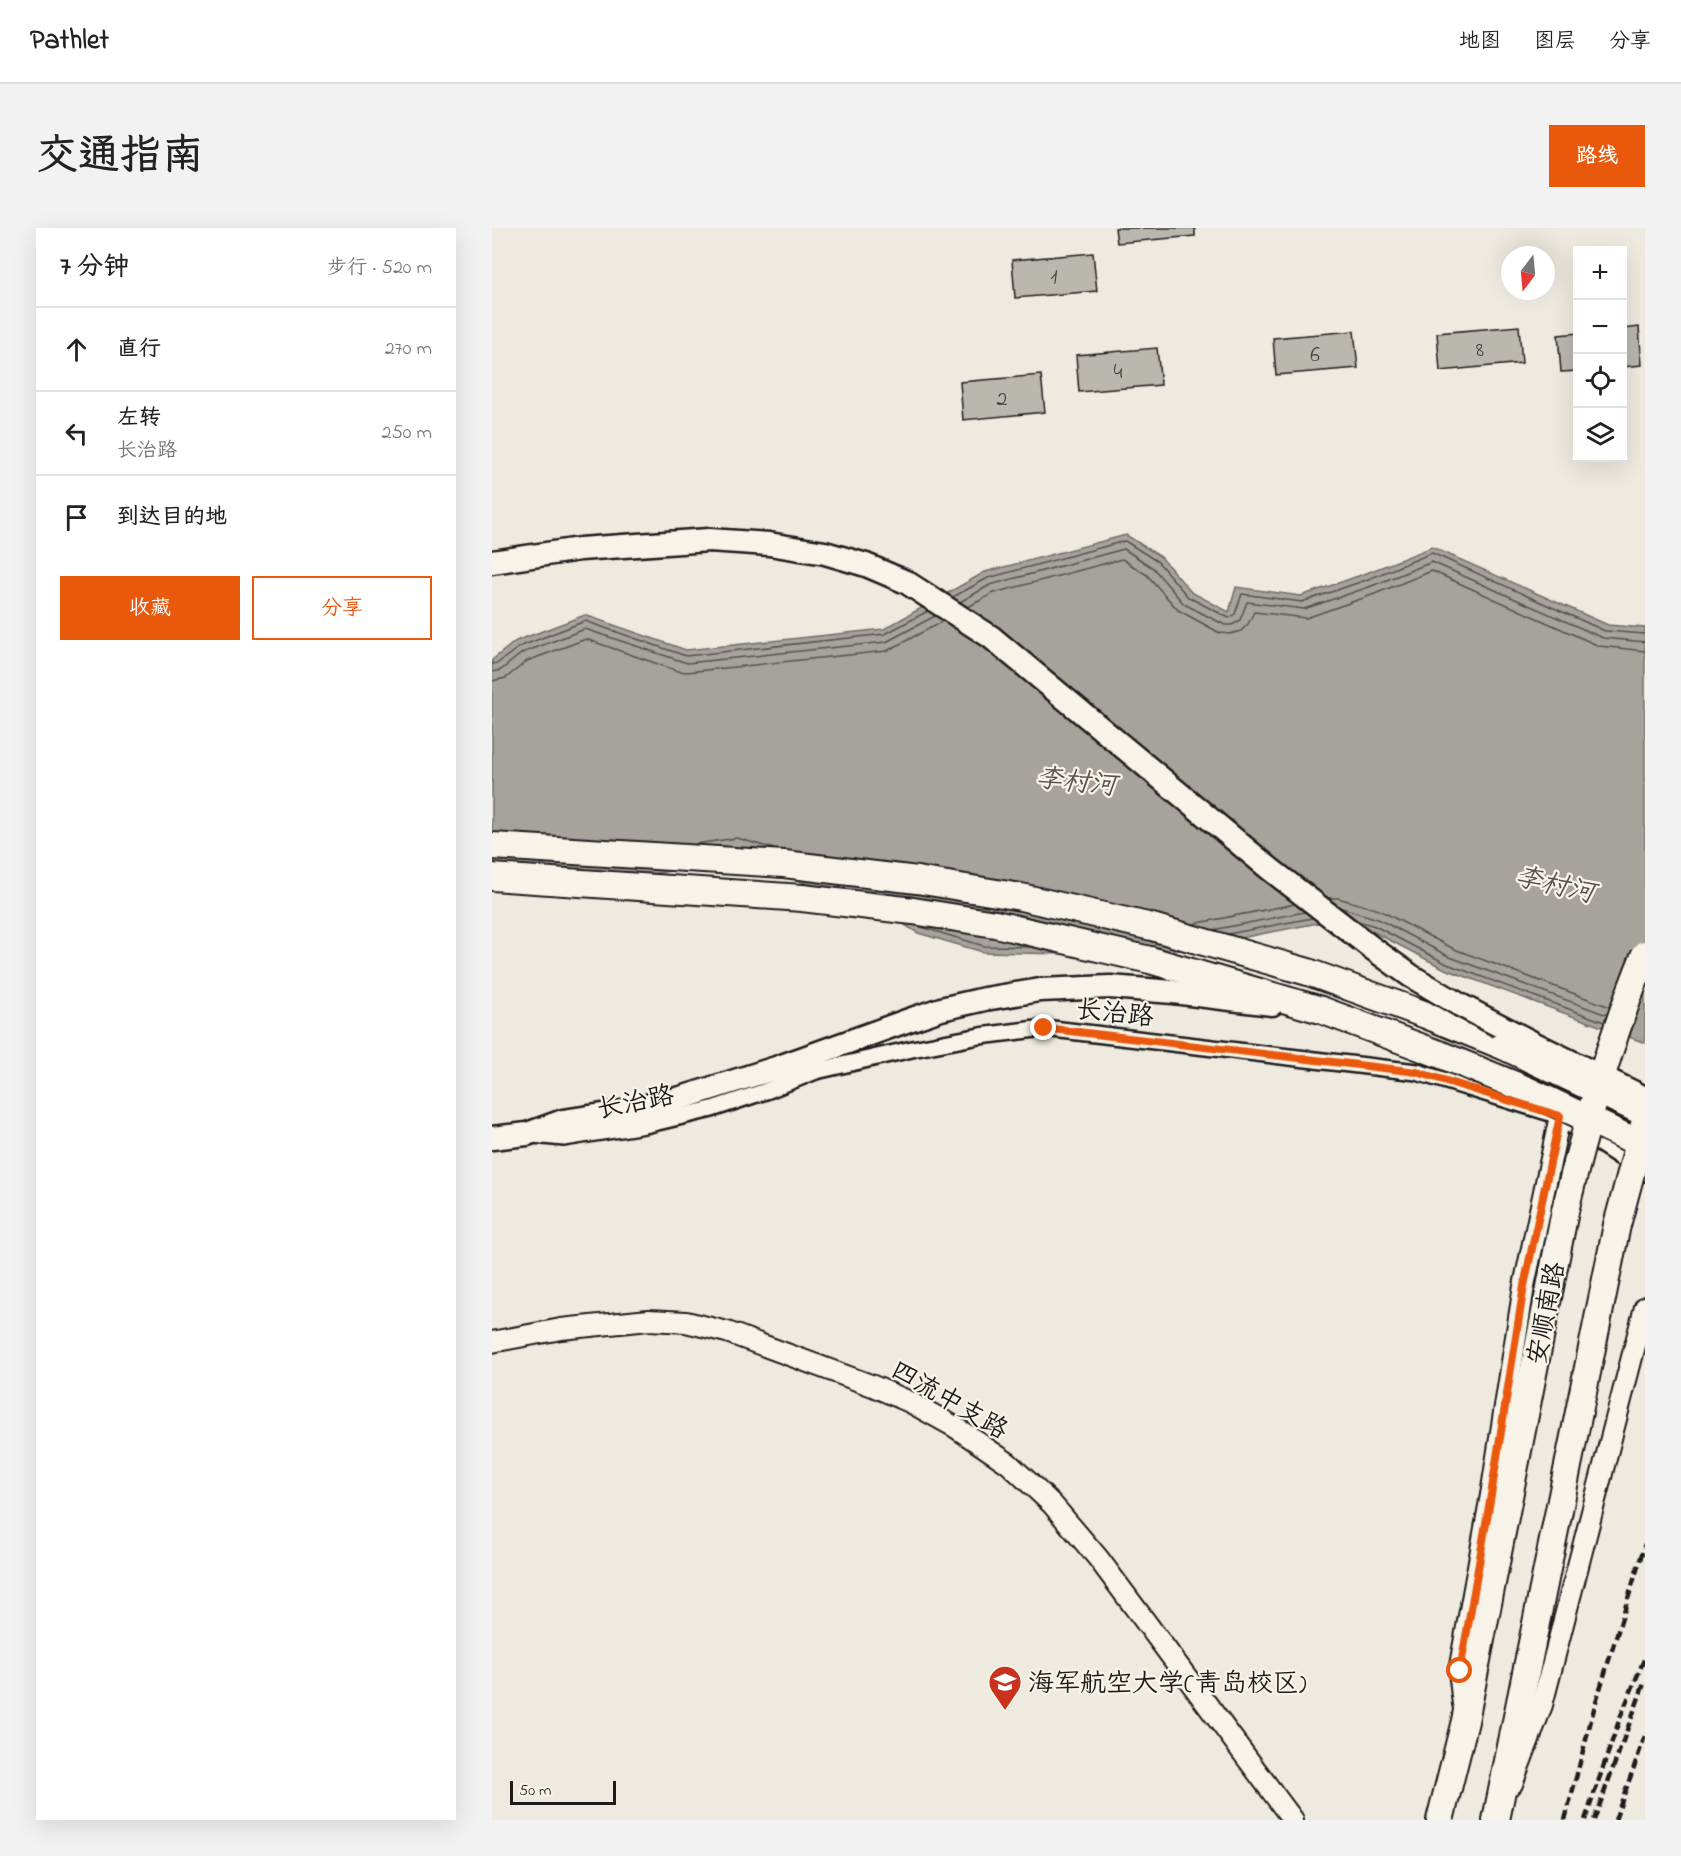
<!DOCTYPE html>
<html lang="zh">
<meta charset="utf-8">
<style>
body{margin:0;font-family:"Indie Flower","LXGW WenKai TC",sans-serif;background:#f2f2f2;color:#222}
.controls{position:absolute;right:18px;top:18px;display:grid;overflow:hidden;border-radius:0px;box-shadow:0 6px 24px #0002}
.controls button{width:54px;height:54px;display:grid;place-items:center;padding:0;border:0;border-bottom:2px solid #e0e0e0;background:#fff;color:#222;font:30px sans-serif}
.compass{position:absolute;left:1009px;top:18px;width:54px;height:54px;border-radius:50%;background:#fff;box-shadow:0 6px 24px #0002;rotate:196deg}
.scale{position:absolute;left:18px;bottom:15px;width:106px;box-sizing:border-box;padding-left:6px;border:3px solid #1c1c1c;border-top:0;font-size:16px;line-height:21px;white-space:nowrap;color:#1c1c1c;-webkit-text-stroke:4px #f7f3e8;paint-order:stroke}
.stop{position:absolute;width:18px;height:18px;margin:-14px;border:4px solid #ea580c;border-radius:50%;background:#fff}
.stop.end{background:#ea580c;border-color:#fff;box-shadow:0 2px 6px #0008}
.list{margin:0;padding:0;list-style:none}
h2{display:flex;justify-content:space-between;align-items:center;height:78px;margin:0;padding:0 24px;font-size:26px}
h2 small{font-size:20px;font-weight:400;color:#767676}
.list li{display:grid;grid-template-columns:39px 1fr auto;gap:18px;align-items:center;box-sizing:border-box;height:84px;padding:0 24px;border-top:2px solid #e0e0e0}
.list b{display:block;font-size:22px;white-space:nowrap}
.list p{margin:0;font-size:20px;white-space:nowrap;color:#767676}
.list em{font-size:20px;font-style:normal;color:#767676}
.actions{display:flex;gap:12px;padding:18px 24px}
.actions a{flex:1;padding:14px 0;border:2px solid #ea580c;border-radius:0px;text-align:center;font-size:21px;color:#ea580c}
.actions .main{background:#ea580c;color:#fff}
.icon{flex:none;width:33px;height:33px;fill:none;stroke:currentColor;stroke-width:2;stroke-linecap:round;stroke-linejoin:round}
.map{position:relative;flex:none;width:1153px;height:1592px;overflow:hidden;border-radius:0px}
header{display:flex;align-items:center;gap:36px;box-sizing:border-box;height:84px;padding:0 30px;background:#fff;border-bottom:2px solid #e0e0e0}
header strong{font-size:28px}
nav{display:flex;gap:33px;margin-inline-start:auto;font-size:21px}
.intro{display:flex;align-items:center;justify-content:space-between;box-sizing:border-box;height:144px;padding:0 36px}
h1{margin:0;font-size:42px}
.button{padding:15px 27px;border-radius:0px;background:#ea580c;color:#fff;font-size:21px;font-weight:700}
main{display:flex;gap:36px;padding:0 36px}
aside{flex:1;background:#fff;border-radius:0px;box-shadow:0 6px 24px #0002}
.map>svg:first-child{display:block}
.water{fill:#a6a39d;stroke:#6f6d69;stroke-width:1.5}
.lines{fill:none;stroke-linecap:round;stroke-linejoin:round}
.shore{stroke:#535250;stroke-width:1.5}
.building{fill:#bab7af;stroke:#1c1c1c;stroke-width:1.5}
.minor-casing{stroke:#1c1c1c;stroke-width:20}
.tertiary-casing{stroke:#1c1c1c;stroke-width:24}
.secondary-casing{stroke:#1c1c1c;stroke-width:27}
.primary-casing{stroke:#1c1c1c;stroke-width:30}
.trunk-casing{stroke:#1c1c1c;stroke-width:30}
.minor{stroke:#f7f3e8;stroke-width:15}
.tertiary{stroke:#f7f3e8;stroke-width:20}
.secondary{stroke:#f7f3e8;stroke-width:22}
.primary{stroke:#f7f3e8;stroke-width:26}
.trunk{stroke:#f7f3e8;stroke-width:26}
.rail{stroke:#1c1c1c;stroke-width:4.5;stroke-dasharray:9 4.5;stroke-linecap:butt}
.secondary-bridge-casing{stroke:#1c1c1c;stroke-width:27;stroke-linecap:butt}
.primary-bridge-casing{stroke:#1c1c1c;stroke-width:30;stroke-linecap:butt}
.trunk-bridge-casing{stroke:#1c1c1c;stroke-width:30;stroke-linecap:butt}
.secondary-bridge{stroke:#f7f3e8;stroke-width:22}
.primary-bridge{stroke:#f7f3e8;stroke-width:26}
.trunk-bridge{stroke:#f7f3e8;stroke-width:26}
.route{stroke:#ea580c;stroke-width:8}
.labels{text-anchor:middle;stroke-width:4.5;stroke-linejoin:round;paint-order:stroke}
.number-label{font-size:22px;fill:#444341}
.street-label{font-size:26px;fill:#1c1c1c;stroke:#f7f3e8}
.poi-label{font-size:26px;fill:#1c1c1c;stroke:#f7f3e8;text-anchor:start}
.water-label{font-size:27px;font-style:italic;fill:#535250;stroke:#f7f3e8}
</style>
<header>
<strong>Pathlet</strong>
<nav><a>地图</a><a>图层</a><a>分享</a></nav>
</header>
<div class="intro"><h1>交通指南</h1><a class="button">路线</a></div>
<main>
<aside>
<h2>7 分钟<small>步行 · 520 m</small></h2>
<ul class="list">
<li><svg class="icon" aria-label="ahead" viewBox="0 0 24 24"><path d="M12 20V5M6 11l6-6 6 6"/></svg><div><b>直行</b></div><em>270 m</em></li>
<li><svg class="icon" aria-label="left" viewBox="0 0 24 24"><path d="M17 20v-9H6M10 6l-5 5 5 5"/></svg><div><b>左转</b><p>长治路</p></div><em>250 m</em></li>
<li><svg class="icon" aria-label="arrive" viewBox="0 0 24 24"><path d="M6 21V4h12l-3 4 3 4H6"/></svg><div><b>到达目的地</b></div></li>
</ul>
<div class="actions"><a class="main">收藏</a><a>分享</a></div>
</aside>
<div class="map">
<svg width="1153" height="1592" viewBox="0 0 1153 1592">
<rect width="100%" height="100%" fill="#eeeae0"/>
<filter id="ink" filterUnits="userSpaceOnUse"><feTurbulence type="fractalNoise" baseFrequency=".0167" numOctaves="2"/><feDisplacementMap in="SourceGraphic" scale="12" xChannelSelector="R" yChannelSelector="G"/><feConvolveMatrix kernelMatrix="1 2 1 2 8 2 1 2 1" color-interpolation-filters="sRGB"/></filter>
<g filter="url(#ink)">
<path class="water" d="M634,307L669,329L699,364L737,384L744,359L809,368L872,346L940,319L1116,397L1153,400V815L953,741L880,703L841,692L657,728L491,724L426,705L377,675L243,633L95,656L0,649V432L24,413L93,387L194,422L392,401L493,344Z"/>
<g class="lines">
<path class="shore" d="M461,369L496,350L633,313L666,334L696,369L737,390L743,386L750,366L810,374L874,352L940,325L1113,403L1153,406
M468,374L498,357L632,321L661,340L692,376L733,397H740L748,392L755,374L812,381L877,359L940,334L1111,410L1153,414
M476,379L502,365L630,331L655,347L686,382L728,405L738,406L749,403L756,396L762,384L814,390L880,367L940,343L1107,418L1153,423
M0,436L6,435L27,419L93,393L194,428L393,406L436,383
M0,444L9,442L30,425L93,401L195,435L394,414L443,388
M0,453L14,450L35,433L94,411L186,443L195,444L395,423L451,393
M203,616L245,610L282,621
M836,670H846L887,682L962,721L1118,779
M850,680L886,691L958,729L1115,787
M866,693L883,698L955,736L1112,794
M701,696L803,676
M426,698L492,718L539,719
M720,702L812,684
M736,706L820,690"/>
</g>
<path class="building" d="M623,0H703V8L625,15Z
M601,25L605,63L523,70L520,32Z
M1027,98L1030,135L948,143L945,105Z
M1147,99L1150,137L1131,139V101Z
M862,103L866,140L784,147L781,110Z
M1086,105V143L1069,144L1066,107Z
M665,120L669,157L587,164L584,127Z
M549,147L553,184L471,192L468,154Z"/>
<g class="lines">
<defs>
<path id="minor" d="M41,907L72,910L153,897L220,881L274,863L324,843L420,821L488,808L552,800L925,844L1068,888H1065L1153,945"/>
<path id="tertiary" d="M0,1114L69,1101L157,1092L194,1094L235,1104L381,1158L418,1174L463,1199L516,1235L560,1276L606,1330L801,1592
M971,1476L967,1443L999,1267L1032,1058L1068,888
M1020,1556L1050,1477L1153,1079"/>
<path id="secondary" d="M0,334L88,321L217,312
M0,910L35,906L71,893L130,884L189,870L284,840L417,792L449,781L493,771L548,762L618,759L681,764L780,776"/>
<path id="primary" d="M948,1592L973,1493L1073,983
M1004,1592L1125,997"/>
<path id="trunk" d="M0,618L292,636L425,652L529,669L660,699L816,744L934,787L1011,818
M0,649L310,670L421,683L503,696L658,732L829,782L947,826"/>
</defs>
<use href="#minor" class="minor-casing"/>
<use href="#tertiary" class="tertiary-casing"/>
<use href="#secondary" class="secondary-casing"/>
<use href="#primary" class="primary-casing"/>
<use href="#trunk" class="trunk-casing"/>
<use href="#minor" class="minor"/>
<use href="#tertiary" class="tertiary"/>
<use href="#secondary" class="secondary"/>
<use href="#primary" class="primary"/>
<use href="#trunk" class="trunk"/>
<path class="rail" d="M1073,1592L1103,1477L1153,1316
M1093,1592L1128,1490L1153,1429
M1102,1592L1153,1453
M1123,1592L1153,1508"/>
<defs>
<path id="secondary-bridge" d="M217,312L277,316L333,325L374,337L414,354L499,409L778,641L880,720L919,748L968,777L1039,814L1153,870"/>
<path id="primary-bridge" d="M1073,983C1094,895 1119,809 1153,726
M1125,997L1153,893"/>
<path id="trunk-bridge" d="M1011,818L1153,885
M947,826L1035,862L1153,918"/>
</defs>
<use href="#secondary-bridge" class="secondary-bridge-casing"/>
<use href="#primary-bridge" class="primary-bridge-casing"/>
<use href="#trunk-bridge" class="trunk-bridge-casing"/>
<use href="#secondary-bridge" class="secondary-bridge"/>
<use href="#primary-bridge" class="primary-bridge"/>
<use href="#trunk-bridge" class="trunk-bridge"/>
</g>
</g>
<g class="lines" filter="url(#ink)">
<path class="route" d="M552,800L925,844L1068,888L1032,1058L999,1267L968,1443"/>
</g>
<defs>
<symbol id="university-pin" viewBox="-11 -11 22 30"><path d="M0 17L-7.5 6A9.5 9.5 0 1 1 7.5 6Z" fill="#c8321e" stroke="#f7f3e8"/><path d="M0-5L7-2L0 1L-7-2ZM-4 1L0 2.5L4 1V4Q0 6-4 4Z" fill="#fff"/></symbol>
</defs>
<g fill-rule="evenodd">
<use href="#university-pin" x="494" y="1435" width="38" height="52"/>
</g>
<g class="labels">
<g class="number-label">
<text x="562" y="55">1</text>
<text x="988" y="128">8</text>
<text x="823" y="133">6</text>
<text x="626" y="150">4</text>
<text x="510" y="177">2</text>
</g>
<g class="street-label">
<text transform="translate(623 784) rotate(6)" y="9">长治路</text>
<text transform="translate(143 873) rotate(-11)" y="9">长治路</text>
<text transform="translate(1053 1085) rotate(-79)" y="9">安顺南路</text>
<text transform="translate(458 1171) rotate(30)" y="9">四流中支路</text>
</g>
<g class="poi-label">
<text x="536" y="1463">海军航空大学(青岛校区)</text>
</g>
<g class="water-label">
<text transform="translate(584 553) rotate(6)" y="9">李村河</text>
<text transform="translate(1063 656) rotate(13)" y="9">李村河</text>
</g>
</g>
</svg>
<div class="controls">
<button>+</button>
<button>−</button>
<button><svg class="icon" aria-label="locate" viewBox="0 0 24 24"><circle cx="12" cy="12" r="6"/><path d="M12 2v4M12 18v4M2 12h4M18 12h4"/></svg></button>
<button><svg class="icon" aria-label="layers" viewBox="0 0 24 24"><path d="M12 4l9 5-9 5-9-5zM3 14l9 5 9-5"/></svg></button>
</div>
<svg class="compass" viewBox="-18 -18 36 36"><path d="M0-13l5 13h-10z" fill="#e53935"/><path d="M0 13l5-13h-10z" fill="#767676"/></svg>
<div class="scale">50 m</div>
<div class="stop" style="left:968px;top:1443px"></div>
<div class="stop end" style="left:552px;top:800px"></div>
</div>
</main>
